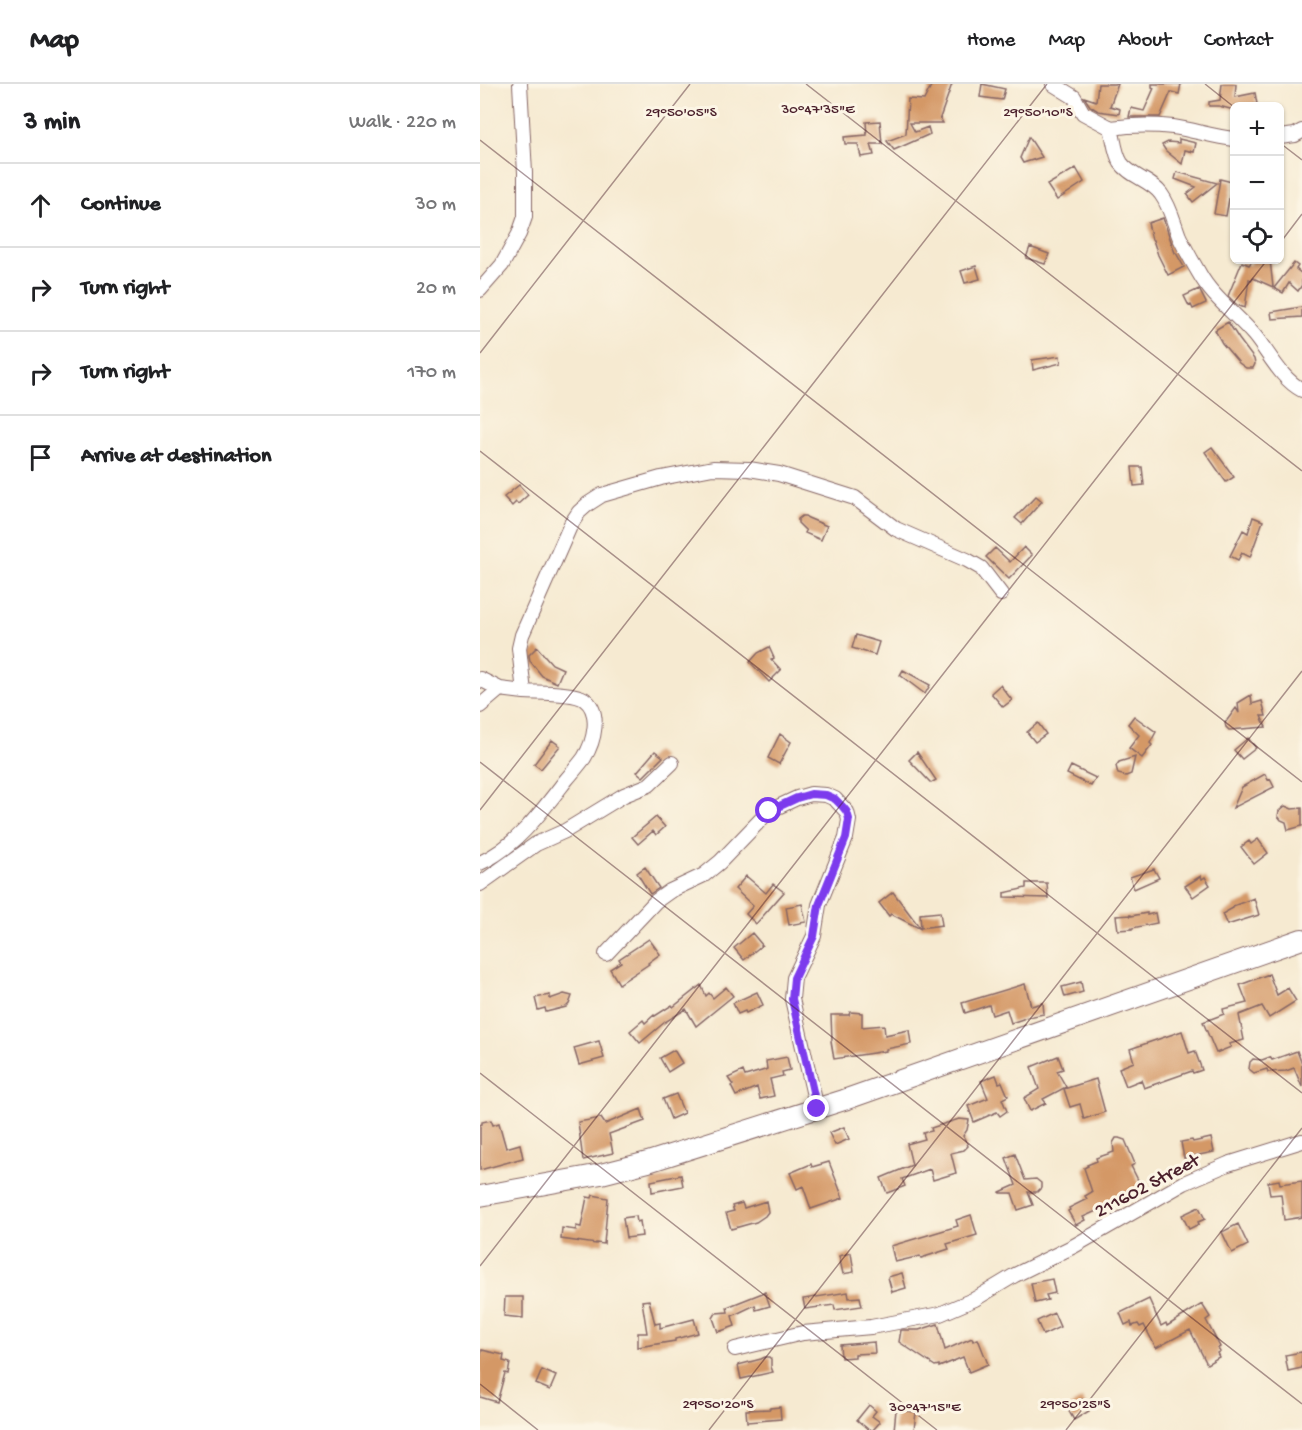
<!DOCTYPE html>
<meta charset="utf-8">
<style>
body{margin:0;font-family:"Gochi Hand",sans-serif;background:#f6f6f6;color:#202124}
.controls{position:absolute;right:18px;top:18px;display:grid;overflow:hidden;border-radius:9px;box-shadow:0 2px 4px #0004}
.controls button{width:54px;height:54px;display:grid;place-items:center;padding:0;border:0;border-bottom:2px solid #e0e0e0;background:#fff;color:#202124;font:30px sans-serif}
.stop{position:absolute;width:18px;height:18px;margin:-14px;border:4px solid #7c3aed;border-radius:50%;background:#fff}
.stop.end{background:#7c3aed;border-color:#fff;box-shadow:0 2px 6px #0008}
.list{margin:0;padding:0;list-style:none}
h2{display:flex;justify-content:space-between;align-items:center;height:78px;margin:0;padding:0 24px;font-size:26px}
h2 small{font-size:20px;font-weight:400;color:#757577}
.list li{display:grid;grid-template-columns:39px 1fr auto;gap:18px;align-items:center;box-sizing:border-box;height:84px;padding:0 24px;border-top:2px solid #e0e0e0}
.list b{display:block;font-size:22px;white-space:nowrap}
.list em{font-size:20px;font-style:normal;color:#757577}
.icon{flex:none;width:33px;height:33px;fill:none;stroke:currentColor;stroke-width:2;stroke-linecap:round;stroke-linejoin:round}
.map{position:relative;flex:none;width:822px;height:1346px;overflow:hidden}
header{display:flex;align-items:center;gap:36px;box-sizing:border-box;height:84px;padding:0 30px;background:#fff;border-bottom:2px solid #e0e0e0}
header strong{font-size:28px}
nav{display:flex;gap:33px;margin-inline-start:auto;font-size:21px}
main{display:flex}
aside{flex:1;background:#fff}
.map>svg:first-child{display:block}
.building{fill:#d49866}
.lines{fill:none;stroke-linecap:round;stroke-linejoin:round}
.street-casing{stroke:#866665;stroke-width:16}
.secondary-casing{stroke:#866665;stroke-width:22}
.street{stroke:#fff;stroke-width:14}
.secondary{stroke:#fff;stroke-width:20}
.route{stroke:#7c3aed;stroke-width:8}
.ticks{fill:none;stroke:#4a1f2b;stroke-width:1.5;stroke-opacity:0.45}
.labels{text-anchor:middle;stroke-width:6;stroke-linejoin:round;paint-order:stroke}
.street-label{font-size:20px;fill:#4a1f2b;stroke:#fcf5e5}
.ticks-label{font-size:15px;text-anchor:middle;fill:#4a1f2b;stroke:#fcf5e5;stroke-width:6;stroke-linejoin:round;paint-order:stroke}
</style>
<header>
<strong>Map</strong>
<nav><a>Home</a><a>Map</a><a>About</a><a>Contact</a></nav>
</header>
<main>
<aside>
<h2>3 min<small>Walk · 220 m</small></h2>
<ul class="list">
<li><svg class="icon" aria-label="ahead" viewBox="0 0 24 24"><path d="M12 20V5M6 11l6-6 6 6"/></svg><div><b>Continue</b></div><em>30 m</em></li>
<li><svg class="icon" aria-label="right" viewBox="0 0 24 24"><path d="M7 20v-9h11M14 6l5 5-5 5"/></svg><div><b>Turn right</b></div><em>20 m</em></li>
<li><svg class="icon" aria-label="right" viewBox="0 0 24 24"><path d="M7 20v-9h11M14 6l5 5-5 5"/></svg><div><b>Turn right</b></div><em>170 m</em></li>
<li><svg class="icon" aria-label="arrive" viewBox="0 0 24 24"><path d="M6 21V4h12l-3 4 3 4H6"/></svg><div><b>Arrive at destination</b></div></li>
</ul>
</aside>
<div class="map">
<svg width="822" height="1346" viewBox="0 0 822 1346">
<rect width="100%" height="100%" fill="#fcf5e5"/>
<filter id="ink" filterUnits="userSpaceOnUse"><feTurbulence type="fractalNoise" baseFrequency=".0167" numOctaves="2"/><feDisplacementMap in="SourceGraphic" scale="12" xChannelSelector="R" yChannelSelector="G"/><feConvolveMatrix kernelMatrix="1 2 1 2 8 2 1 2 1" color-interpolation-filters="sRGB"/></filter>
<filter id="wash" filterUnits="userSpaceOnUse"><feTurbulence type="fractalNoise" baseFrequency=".008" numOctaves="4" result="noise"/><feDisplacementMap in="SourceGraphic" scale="24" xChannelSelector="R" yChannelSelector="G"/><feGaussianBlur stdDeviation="1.35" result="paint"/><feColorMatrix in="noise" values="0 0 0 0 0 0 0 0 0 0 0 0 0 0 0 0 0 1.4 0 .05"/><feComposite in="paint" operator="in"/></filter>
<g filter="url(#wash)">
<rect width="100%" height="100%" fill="#f6ead1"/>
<g id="blocks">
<path class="building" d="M452,0H472L460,34L463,39H430L435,48L448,43L450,50L414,66L407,57L426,50L428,15L444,16Z
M502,0L525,5L522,16L500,13Z
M618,0H638L630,22L640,25L639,30L618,27L610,22L604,13L616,17Z
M672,0H701L699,10L691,8L680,33H649L651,24L664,27L674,4L672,3Z
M742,0H756L755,13L775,9L777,20L764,22H754V26L739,22H729V18L740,16Z
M400,37L402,60H391L394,71L381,73L378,60H365L364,53L387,51L386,38Z
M549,53L562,73L543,79L540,74Z
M699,55L716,59L714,68L705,66L702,80L686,67L682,61L688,58L699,59Z
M596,84L604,98L577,116L567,101Z
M697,88L737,99L713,118L707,110L716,103L695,95Z
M740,95L752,98L746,132L734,130Z
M683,134L695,169H696L704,183L688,191L678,171L673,156H672L668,139Z
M550,163L569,170L565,180L546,174Z
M773,176H790L793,203L773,194L772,196L769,195L765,224L757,221L748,212L762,178L769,181Z
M814,179L818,182L816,185L822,190V201L818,207L809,199L803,209L794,204Z
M496,182L500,195L485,199L481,187Z
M719,205L726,219L713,225L711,221L709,222L704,212Z
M822,223V233L792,235L791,228Z
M748,238L759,255L774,275L775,280L773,284H766L759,279L742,259L735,246Z
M580,272L581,279L553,286L552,276Z
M732,363L754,393L746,398L725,368Z
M652,383H662L664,401L654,402Z
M39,401L48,411L38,420L36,418L32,422L24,413Z
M556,412L562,417L542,440L535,434Z
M322,432H325L328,434L347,442L341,456L325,449L326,447L318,439V435Z
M773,433L783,437L770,473L762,469L758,476L750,472L763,446L768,449Z
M544,463L552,471L529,495L506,473L515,464L530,478Z
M376,551L399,558L395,571L372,564Z
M57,563L72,580L83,585L77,599L62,592L50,577L49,571Z
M289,563L294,574L291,575L301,586L289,598L270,578L278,569Z
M423,586L450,601L445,610L420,591Z
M520,601L532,616L523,623L511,609Z
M771,611L772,620L782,617L786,632H781L786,643L749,646L746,643L745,639L756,624L759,629L758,619Z
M654,632L676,648L670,659L672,661L662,674L649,664L659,651L648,640Z
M558,639L566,650L555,658L547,648Z
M300,650L311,658L299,680L288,674Z
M768,654L776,664L762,675L754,666Z
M72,656L80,662L61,685L54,680Z
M175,667L183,673L163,693L157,688Z
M437,668L456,696L451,699L429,676Z
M655,673L651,690L646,692L638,690L636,682L639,678Z
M591,682L616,694L611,702L587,690Z
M785,690L788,696L790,695L794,703L753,724L762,703Z
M805,722L812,725L822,724V742L808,746L806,738L801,736L798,732L799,727Z
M176,733L185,743L176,751L173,747L158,760L152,753Z
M778,755L788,769L774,780L761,763L769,757L771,760Z
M165,783L179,804L170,810L157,789Z
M674,785L679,794L654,805L650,793Z
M266,792L286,809L293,800L304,808L276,840L266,830L273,822L255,805Z
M721,792L722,795L725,793L730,801L713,813L705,802Z
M546,799H567L568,814L524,813V809L546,804Z
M413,808L441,845L411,830L409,832L399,819Z
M774,814L779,831L747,841L742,830L753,824V822Z
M322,820L326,838L309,841L306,823Z
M460,828L462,841L441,844L440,830Z
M667,829V831L675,829L677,839L652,844V845L638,846L636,832L651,831V832Z
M272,849L282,861L264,876L254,864Z
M169,855L180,870L168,879L169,880L139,900L130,885L141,878L139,875Z
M789,890L797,911L808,904L816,917L789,934L782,922L759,931L764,956L749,960L751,963L736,969L723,938L744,930L743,925L767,919L760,901Z
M601,898L603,908L585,913L582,903Z
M545,900L551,922L563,919L564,930L543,934V935L531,939L527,926L512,931L509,921L485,929L482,919Z
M221,901L226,912L229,909L233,914L246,903L253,912L216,942L206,925L185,938L160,959L150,947L163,936L165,939L174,931L175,932L192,921L193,923Z
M277,908L283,921L266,929L265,927L258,930L253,919Z
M84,910L92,912L89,920L86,923L66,928L65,924L58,926L55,914L70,911V915Z
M370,928L382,929V943L404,941L405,951L429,946L431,960L406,965V967L354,975L351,957L352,956L351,931H369Z
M702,947L709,969L715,967L722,986L713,989L712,987L664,1004L661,996L646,1002L639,984L654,978L650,965Z
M119,957L124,974L99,981L94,964Z
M194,966L202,979L188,988L180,974Z
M817,967L822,980V1003L814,984L806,987L788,988L787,985L774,989L769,985L770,978L773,975L782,976L790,973L792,976Z
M578,972L583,985L577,987L586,1003L563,1015L566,1019L550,1027L544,1014L559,1005L551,983Z
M307,973L310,986L302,988L303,992L290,995L294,1012L280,1015L277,1003L256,1012L251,1002L253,1001L248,994L263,987L265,992L285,986L287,985L286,977Z
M516,991L519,999L522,998L528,1012L522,1015L527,1027L520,1032L517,1028L494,1038L488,1022L508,1014L501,997Z
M616,995L625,1028L604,1035L600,1020L590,1023L584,1005Z
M196,1010L204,1029L191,1035L183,1015Z
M161,1025L165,1037L129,1050L133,1069L103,1076L98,1038L121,1034L125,1040Z
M479,1035L489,1036L487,1046L483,1052L487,1059L488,1062L484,1066L471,1069L476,1089L453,1096L450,1085L422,1095L425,1102L407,1109L401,1094L432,1081L427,1060L445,1055L443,1049L452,1047L451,1044Z
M11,1036L13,1041L19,1039L26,1064L40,1060L43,1074L0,1086V1041L2,1040V1038Z
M364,1043L369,1055L355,1061L349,1049Z
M636,1054H639L645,1056L655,1080L651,1082L663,1106L634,1120V1119L603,1133L605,1136L596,1141L588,1127L590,1126L589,1124L607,1115L605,1112L612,1108L604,1084L608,1082L607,1081L617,1077L616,1074L634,1068L633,1059Z
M731,1054L734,1068L704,1074L701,1058L712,1056L713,1058Z
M535,1070L545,1096L556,1095L561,1099V1104L557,1108H548L553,1121L538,1126L532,1109H520V1108L536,1101L526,1074Z
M349,1078L363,1114L331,1125L323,1102L317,1105L310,1089L331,1080L332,1083Z
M201,1091L203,1102L172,1108L171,1097Z
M799,1096L800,1100L822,1097V1133L804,1136L801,1110L790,1111L788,1098Z
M113,1111L128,1114L124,1160L116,1159V1160L81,1155L82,1144L96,1146V1142L101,1143L107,1113L112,1114Z
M286,1117L288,1128L285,1132L276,1138L251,1145L246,1129L254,1127L252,1122L262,1119L264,1124Z
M719,1123L725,1135L718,1138L719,1140L709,1145L702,1131Z
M491,1131L497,1151L467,1160L469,1165L441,1174L440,1172L415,1178L411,1162L478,1142L476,1136Z
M156,1132L157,1138L160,1137L162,1152L146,1154L143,1134Z
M758,1140L768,1161L752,1169L742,1148Z
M371,1169L374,1188L363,1190L359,1172Z
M422,1189L426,1204L412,1208L408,1193Z
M572,1195L575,1209L566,1211L568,1216L555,1219L551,1199Z
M285,1208L290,1222L276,1226L275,1221L252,1232L255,1242L238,1248L233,1234L236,1229L248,1228L247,1223Z
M368,1208L369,1214L380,1213L382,1222L355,1226L354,1221L325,1225L323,1215Z
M25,1213H43V1234L24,1232Z
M669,1215L681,1242L686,1239L687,1242L722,1220L730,1233L726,1236L740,1263L738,1264L740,1267L737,1269L739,1273L727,1280L710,1246L676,1264L664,1241L660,1243L658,1240L652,1242L651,1238L645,1241L640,1229Z
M169,1216L175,1240L180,1239V1244L214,1235L218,1249L195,1255V1257L158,1263V1249H167L162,1217Z
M574,1229L580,1243L563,1251L557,1237Z
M458,1240L465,1266L492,1254L493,1257L498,1255L508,1280L489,1288L483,1273L459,1283V1281L455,1282L419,1258L421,1246H439Z
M394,1258L395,1269L375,1270V1273L361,1274L360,1261Z
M2,1266L24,1271L23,1277L30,1279L28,1290L25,1289L17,1318L0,1313V1275Z
M822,1268V1284L808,1287L805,1271Z
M285,1273H289L291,1275V1283L293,1288L261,1295L258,1281L281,1275Z
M62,1286L76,1292L70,1306L56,1300Z
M602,1315L609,1327L594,1336L587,1324Z
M389,1321L396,1327L392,1332L400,1338L393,1346H389L377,1336Z
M300,1323L301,1335L267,1338L266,1326L290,1325V1324Z
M416,1326L436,1328L434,1346H414Z"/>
</g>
</g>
<g filter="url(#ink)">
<use href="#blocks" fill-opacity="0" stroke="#866665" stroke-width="1.5"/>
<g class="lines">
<defs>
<path id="street" d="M573,0L594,13L603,29L631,44C634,55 635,70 641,79C651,93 671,96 681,110C690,122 694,139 699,152C705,165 712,177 719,189C732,213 756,230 774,251C789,269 801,295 822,306
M631,44C651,41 673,41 693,43C714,46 734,53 754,55
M800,53L815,51L822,47
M0,206L22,181L39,150L45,133V89L40,0
M0,595L20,605L44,608
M0,622L20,605
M0,779C37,762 62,727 86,696C92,689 98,682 104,674C114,658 122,628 104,615C93,608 59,609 44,608L39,564L42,551L91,440L99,428L108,420L122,411L181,394L233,384L269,385L299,390L375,414L416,445L487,476L501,484L521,510
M0,800L56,760L85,747L144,711L169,701L192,679
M126,870L176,817L190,807L224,791L240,778L289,727L317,714L331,710L346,711L355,715L367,728L369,736L366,754L339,821L334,852L314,894L312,915L337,1025
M255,1265L323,1249L391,1243L460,1230L495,1215L535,1191L594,1162L704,1099L748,1080L822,1057"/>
<path id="secondary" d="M0,1112L121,1090L168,1078L364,1016L822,855"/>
</defs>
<use href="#street" class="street-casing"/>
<use href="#secondary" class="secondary-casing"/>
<use href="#street" class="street"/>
<use href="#secondary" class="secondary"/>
</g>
</g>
<g class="lines" filter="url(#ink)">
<path class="route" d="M289,727L317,714L331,710L346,711L355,715L363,723L367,728L369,735L366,754L339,821L334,852L314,894L312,915L337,1025"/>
</g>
<path class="ticks" d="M326,0L822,387M725,0L754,23M0,56L822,698M800,59L822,76M800,159L822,130M0,269L210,0M0,367L822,1009M0,678L822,1320M0,726L567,0M0,989L457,1346M0,1182L787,176M0,1300L58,1346M229,1346L822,587M586,1346L822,1044"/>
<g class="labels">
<g class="street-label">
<text transform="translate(666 1100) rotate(-28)" y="7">211602 Street</text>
</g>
</g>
<g class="ticks-label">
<text x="338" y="29">30°47'35"E</text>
<text x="201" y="32">29°50'05"S</text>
<text x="558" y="32">29°50'10"S</text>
<text x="238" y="1324">29°50'20"S</text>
<text x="595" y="1324">29°50'25"S</text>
<text x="445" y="1327">30°47'15"E</text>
</g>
</svg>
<div class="controls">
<button>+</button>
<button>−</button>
<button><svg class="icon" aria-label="locate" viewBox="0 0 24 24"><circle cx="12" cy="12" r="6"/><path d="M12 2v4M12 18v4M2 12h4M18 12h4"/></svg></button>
</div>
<div class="stop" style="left:289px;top:727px"></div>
<div class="stop end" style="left:337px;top:1025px"></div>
</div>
</main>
